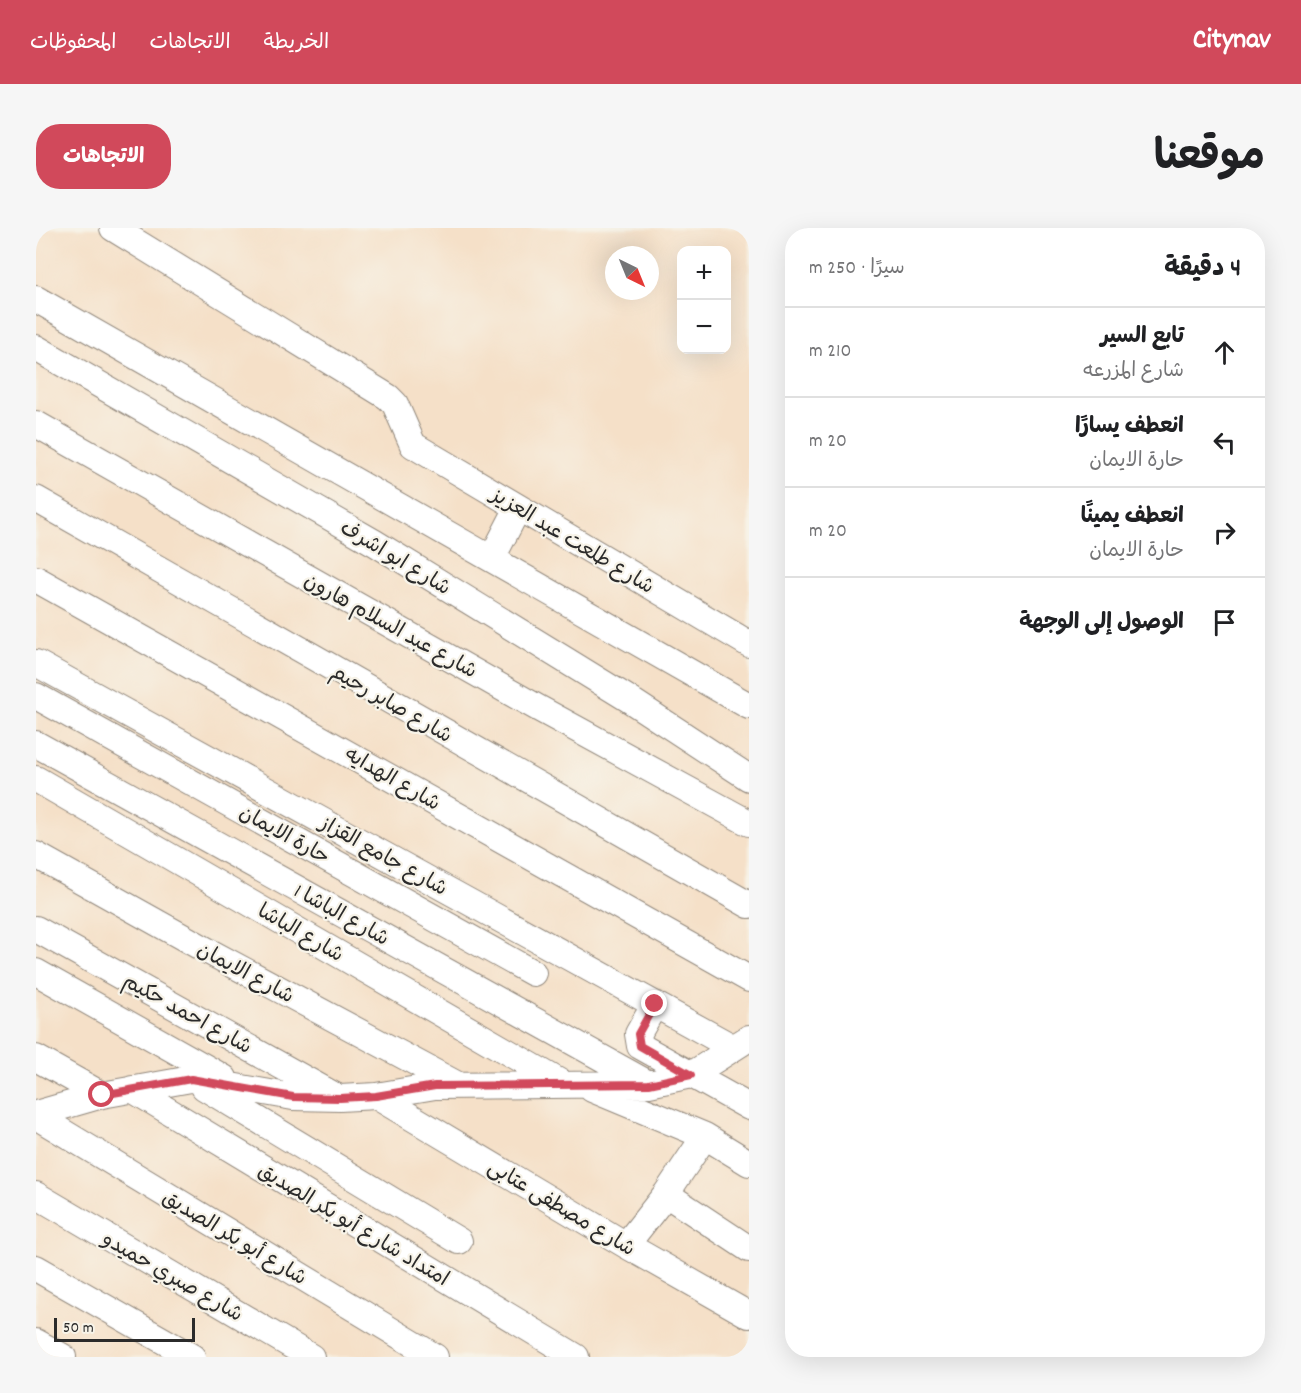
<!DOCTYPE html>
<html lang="ar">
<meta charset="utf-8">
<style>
body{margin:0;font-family:Dekko,"Playpen Sans Arabic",sans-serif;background:#f6f6f6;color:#202124;direction:rtl}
.controls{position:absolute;right:18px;top:18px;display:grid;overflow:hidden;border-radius:12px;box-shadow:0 6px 24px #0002}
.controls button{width:54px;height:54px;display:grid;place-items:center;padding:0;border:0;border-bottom:2px solid #e0e0e0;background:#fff;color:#202124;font:30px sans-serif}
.compass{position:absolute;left:569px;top:18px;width:54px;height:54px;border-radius:50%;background:#fff;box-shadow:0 6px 24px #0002;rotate:137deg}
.scale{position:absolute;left:18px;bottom:15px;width:141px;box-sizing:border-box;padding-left:6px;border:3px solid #2b2b2b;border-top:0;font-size:16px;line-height:21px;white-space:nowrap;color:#2b2b2b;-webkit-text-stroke:4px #f7f3e8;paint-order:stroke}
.stop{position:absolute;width:18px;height:18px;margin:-14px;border:4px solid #d1495b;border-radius:50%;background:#fff}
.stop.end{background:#d1495b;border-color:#fff;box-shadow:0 2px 6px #0008}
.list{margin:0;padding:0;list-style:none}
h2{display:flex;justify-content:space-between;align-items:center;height:78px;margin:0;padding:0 24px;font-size:26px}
h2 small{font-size:20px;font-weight:400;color:#757577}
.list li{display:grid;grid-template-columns:39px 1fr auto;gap:18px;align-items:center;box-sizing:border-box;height:90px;padding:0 24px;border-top:2px solid #e0e0e0}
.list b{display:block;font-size:22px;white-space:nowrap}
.list p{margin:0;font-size:20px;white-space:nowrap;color:#757577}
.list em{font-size:20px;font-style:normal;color:#757577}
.icon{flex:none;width:33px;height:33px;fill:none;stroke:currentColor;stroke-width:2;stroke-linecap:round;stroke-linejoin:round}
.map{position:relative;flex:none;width:713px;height:1129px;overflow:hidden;direction:ltr;border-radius:24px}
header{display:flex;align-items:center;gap:36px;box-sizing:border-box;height:84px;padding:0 30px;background:#d1495b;color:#fff}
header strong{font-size:28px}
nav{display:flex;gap:33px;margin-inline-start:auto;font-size:21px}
.intro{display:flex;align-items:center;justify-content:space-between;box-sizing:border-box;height:144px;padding:0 36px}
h1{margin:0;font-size:42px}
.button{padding:15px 27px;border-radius:24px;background:#d1495b;color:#fff;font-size:21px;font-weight:700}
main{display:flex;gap:36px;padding:0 36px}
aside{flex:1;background:#fff;border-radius:24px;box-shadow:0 6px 24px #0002}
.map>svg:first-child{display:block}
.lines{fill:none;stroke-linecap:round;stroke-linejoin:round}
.minor-casing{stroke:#90867a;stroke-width:28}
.minor{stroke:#fff;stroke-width:26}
.route{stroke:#d1495b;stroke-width:8}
.labels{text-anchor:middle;stroke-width:4.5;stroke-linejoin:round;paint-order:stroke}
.street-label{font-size:21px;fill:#2b2b2b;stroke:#f7f3e8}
</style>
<header>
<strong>Citynav</strong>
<nav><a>الخريطة</a><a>الاتجاهات</a><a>المحفوظات</a></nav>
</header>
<div class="intro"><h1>موقعنا</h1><a class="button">الاتجاهات</a></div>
<main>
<aside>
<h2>4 دقيقة<small>سيرًا · 250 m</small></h2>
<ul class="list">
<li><svg class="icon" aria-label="ahead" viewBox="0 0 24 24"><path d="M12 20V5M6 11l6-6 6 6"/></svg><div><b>تابع السير</b><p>شارع المزرعه</p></div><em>210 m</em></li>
<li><svg class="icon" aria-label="left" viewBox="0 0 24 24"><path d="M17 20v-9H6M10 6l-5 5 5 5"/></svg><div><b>انعطف يسارًا</b><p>حارة الايمان</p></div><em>20 m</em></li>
<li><svg class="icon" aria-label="right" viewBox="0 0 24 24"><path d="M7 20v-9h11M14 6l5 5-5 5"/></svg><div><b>انعطف يمينًا</b><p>حارة الايمان</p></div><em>20 m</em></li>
<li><svg class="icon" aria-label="arrive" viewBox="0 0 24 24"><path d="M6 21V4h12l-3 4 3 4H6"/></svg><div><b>الوصول إلى الوجهة</b></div></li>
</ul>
</aside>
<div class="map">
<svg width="713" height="1129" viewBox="0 0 713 1129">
<rect width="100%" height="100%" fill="#f7f3e8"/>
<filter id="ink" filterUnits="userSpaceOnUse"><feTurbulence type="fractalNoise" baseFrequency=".0167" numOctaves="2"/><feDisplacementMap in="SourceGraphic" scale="12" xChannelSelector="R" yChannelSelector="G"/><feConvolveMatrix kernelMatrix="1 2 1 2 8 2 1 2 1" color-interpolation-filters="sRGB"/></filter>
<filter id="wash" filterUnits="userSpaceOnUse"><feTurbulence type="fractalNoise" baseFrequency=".008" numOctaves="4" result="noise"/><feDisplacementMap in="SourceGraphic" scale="24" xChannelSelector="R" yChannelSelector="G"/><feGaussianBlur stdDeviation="1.35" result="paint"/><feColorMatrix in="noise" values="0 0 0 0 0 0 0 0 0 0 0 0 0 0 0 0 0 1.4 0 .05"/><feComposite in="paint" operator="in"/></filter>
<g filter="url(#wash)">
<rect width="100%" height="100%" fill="#f5e0c8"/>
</g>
<g filter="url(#ink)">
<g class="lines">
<defs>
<path id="minor" d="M77,0L352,169L359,176L377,217L713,416
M0,71L713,478
M0,120L339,315L591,470L713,550
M0,196L502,480L713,595
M0,271L713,677
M456,330L482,280
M0,351L713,751
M0,435L696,819
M0,468L497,745
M0,516L611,855
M0,551L527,856
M0,627L170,722L422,857
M0,701L301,869
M0,744L188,850
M619,776L602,806L604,818L713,879
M0,830L66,867
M168,859L423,1013
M96,861L540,1129
M556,861L669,908L713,935
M340,868L590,1017L713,1087
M0,886L66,867L155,851L257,869L304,870L340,868L399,858L613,856L655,847L713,810
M0,888L399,1129
M630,966L713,1021
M0,967L275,1129
M590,1017L630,966L669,908
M0,1040L156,1129
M0,1114L27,1129"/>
</defs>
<use href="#minor" class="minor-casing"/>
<use href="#minor" class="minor"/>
</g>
</g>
<g class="lines" filter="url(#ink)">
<path class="route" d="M66,867L155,851L257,869L304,870L340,868L399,858L613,856L655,847L604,818L602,806L619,776"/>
</g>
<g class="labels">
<g class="street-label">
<text transform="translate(537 312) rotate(31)" y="7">شارع طلعت عبد العزيز</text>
<text transform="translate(360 329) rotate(31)" y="7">شارع ابو اشرف</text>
<text transform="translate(355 397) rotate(29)" y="7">شارع عبد السلام هارون</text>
<text transform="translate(356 475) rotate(30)" y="7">شارع صابر رحيم</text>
<text transform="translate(357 550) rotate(30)" y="7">شارع الهدايه</text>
<text transform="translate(249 606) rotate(29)" y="7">حارة الايمان</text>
<text transform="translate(348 627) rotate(29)" y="7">شارع جامع القزاز</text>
<text transform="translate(306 686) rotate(29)" y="7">شارع الباشا 1</text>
<text transform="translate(265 704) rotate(30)" y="7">شارع الباشا</text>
<text transform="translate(210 744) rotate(28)" y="7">شارع الايمان</text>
<text transform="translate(152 785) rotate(29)" y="7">شارع احمد حكيم</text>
<text transform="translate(526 979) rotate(31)" y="7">شارع مصطفى عتابى</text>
<text transform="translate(318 996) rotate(31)" y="7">امتداد شارع أبو بكر الصديق</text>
<text transform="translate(199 1009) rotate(31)" y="7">شارع أبو بكر الصديق</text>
<text transform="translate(137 1048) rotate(30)" y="7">شارع صبري حميدو</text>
</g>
</g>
</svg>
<div class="controls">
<button>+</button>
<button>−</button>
</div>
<svg class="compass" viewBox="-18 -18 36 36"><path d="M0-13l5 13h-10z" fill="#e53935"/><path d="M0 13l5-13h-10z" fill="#757577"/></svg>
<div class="scale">50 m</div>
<div class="stop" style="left:66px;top:867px"></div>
<div class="stop end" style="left:619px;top:776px"></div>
</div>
</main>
